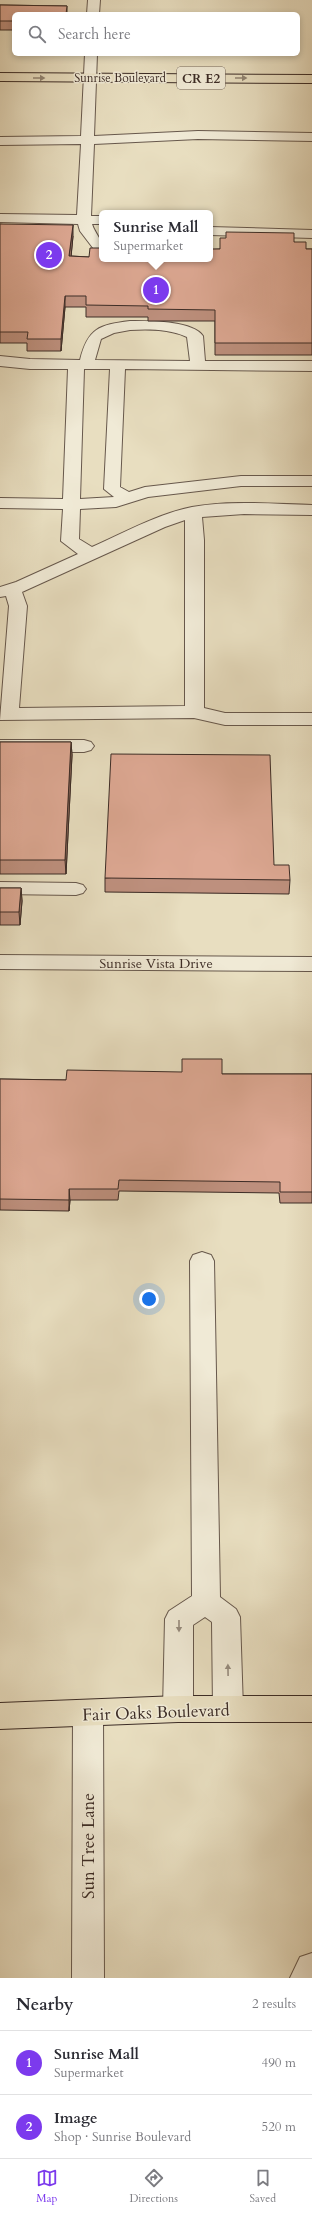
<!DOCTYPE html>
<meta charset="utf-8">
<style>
body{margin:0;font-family:Cardo,serif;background:#f7f7f7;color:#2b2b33}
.you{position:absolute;left:149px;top:1299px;width:14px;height:14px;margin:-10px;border:3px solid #fff;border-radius:50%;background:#1a73e8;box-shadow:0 0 0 6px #1a73e833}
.badge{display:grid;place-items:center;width:26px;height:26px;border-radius:50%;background:#7c3aed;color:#fff;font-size:13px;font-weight:700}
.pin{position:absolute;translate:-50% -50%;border:2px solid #fff;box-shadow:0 1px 4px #0006}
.popup{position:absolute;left:99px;top:210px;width:114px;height:52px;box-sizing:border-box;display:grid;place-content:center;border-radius:6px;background:#fff;filter:drop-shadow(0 1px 3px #0005);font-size:13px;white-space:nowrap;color:#7c7c81}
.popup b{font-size:15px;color:#2b2b33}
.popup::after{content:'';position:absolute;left:50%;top:100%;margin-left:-8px;border:8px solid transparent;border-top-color:#fff}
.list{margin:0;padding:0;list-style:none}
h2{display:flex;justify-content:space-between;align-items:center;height:52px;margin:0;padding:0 16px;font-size:17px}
h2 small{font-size:13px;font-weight:400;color:#7c7c81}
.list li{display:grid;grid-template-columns:26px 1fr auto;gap:12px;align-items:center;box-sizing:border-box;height:64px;padding:0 16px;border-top:1px solid #e1e1e2}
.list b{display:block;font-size:15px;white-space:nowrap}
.list p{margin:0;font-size:13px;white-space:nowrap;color:#7c7c81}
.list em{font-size:13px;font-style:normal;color:#7c7c81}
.icon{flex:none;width:22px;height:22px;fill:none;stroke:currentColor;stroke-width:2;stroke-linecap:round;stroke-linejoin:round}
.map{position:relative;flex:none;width:312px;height:1978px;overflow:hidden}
.search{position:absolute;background:#fff;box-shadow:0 2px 6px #0003;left:12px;right:12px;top:12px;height:44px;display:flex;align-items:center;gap:10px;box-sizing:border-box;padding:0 14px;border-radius:6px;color:#7c7c81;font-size:15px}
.sheet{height:180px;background:#fff}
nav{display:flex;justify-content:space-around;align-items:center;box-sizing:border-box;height:56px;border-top:1px solid #e1e1e2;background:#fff;font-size:11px;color:#7c7c81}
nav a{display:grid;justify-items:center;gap:2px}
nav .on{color:#7c3aed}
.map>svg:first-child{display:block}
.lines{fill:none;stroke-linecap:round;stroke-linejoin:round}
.minor-casing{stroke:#67584c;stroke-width:2}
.major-casing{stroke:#3c2c26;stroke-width:2}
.minor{fill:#f0ead6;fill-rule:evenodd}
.major{fill:#e8dec0;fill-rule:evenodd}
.wall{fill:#be907e;stroke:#3c2c26}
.shaded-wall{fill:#9b7667;stroke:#3c2c26}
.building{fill:#dda893;stroke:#3c2c26}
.oneway{fill:#928573}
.oneway2{fill:#968b7e}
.labels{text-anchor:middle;stroke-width:3;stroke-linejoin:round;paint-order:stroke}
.far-street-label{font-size:12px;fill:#3c2c26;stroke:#f0ead6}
.shield{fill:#f0ead6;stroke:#72655b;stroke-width:1}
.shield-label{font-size:13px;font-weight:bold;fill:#3c2c26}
.street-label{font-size:14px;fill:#3c2c26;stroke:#f0ead6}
.near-street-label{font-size:17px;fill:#3c2c26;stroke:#f0ead6}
</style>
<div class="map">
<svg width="312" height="1978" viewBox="0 0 312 1978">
<rect width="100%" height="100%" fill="#e8dec0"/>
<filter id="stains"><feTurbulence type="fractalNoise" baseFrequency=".005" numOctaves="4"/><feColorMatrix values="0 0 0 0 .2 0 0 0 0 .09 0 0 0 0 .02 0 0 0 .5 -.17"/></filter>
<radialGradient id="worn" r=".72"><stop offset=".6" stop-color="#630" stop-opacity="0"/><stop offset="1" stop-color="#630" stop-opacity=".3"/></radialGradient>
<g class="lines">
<defs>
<path id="minor" d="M88,0H100L99,14H87Z
M85,54H97L94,136L198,131L312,133V141L198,139L94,144L91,216H102V224H92C95,234 102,238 102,249L93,248L80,231L78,224L0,222V214L77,215L81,144L0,145V137L81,136Z
M210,227L312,230V238L210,235Z
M130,321C147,321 192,320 203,336L205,361H312V371L125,369L120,487L129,492L145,487L241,476H312V486H241L148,497L116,507L80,509L79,539L92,547C124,533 157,514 192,507C231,500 273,504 312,505V515L244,514L202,517L204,540V708L225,713H312V725H225L194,718L0,720L9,606L6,596L0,597V587L16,582L78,554L61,541L63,509L0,508V498L63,499L68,369H30L0,366V356L30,359L80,360C88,328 99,325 130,321ZM130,330C149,329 169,329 187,337L190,361L95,360L101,339L114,333ZM84,369H110L104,489L114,497L80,499ZM185,520V706L19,708L27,606L22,592L165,527Z
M0,740H84L91,742L94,746L91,750L84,752H0Z
M0,882L76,883L83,885L86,889L83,893L76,895L0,894Z
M0,955L312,957V971L0,969Z
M202,1252L211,1255L214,1261L220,1597L236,1609L240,1617L243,1709L239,1718L228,1722L217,1718L213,1709L212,1622L205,1617L193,1625V1709L189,1718L178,1722L167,1718L163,1709L165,1619L169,1611L192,1596L190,1261L193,1255Z
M88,1701L99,1705L103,1714L104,1978H72L73,1714L77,1705Z
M312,1953V1978H290L300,1957Z"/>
<path id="major" d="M0,73L312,75V83L0,81Z
M178,1696H312V1722H178L0,1729V1703Z"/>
</defs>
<use href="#minor" class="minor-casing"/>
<use href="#major" class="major-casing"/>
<use href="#minor" class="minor"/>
<use href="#major" class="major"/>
</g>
<path class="wall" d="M0,5L67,6V14H14V30H0Z
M0,224L73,236L71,256L89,257L220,249L294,242L306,249H312V355H215V321H148V317H86V307H65L61,351H27V343H0Z
M0,742H71L72,755L66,874H0Z
M274,865L290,880L289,894L105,892V878Z
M0,888H21L22,901L20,925H0Z
M222,1074H312V1203H280L279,1193L119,1191L118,1200H70L69,1211L0,1210V1079L66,1080Z"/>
<path class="shaded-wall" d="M73,225V236L70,268L69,256Z
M65,296V307L61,351V339Z
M71,742L72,755L66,874L65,860Z
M21,888L22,901L20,925L19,912Z
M69,1189L70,1200L69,1211Z"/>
<path class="building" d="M0,5L67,6L66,14H14V21H0Z
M0,224L73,225L69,256L89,257L90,248H102V259H210V249H220V238H226V232L294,233V242H306V249H312V343H215V310L148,309V306L86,305V296H65L61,339H27L28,332H0Z
M0,742H71L65,860H0Z
M111,754L270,755L274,865H289L290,880L105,878Z
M0,888H21L19,912H0Z
M182,1059H222V1074H312V1192H280V1182L119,1180L118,1189H69V1200L0,1199V1079L66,1080L67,1070L182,1072Z"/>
<defs><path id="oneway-solid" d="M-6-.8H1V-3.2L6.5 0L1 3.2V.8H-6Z"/></defs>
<g class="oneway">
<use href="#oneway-solid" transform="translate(39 78)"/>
<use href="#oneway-solid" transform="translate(241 78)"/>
</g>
<g class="oneway2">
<use href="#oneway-solid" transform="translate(179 1626) rotate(90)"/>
<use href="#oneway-solid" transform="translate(228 1670) rotate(-91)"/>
</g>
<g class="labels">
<g class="far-street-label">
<text x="120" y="82">Sunrise Boulevard</text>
</g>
<rect class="shield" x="177" y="67" width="48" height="22" rx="3"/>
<g class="shield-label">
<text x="201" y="83">CR E2</text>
</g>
<g class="street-label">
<text x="156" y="968">Sunrise Vista Drive</text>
</g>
<g class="near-street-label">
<text transform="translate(156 1712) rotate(-2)" y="6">Fair Oaks Boulevard</text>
<text transform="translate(88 1846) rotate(-90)" y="6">Sun Tree Lane</text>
</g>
</g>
<rect width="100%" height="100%" filter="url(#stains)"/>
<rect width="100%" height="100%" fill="url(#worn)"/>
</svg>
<div class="you"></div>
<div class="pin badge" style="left:156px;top:290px">1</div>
<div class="popup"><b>Sunrise Mall</b>Supermarket</div>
<div class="pin badge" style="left:49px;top:255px">2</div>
<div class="search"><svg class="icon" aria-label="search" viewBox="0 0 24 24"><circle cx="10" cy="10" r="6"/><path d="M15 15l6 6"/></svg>Search here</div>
</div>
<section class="sheet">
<h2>Nearby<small>2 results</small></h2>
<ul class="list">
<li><span class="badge">1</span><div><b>Sunrise Mall</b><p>Supermarket</p></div><em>490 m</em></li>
<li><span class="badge">2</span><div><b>Image</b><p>Shop · Sunrise Boulevard</p></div><em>520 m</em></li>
</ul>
</section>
<nav>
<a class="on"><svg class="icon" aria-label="map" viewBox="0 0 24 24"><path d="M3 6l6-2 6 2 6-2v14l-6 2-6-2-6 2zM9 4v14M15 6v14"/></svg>Map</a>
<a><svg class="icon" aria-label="directions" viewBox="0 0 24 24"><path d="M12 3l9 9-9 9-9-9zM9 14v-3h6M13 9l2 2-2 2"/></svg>Directions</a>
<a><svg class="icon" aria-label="saved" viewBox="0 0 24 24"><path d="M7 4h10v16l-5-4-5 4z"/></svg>Saved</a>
</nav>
